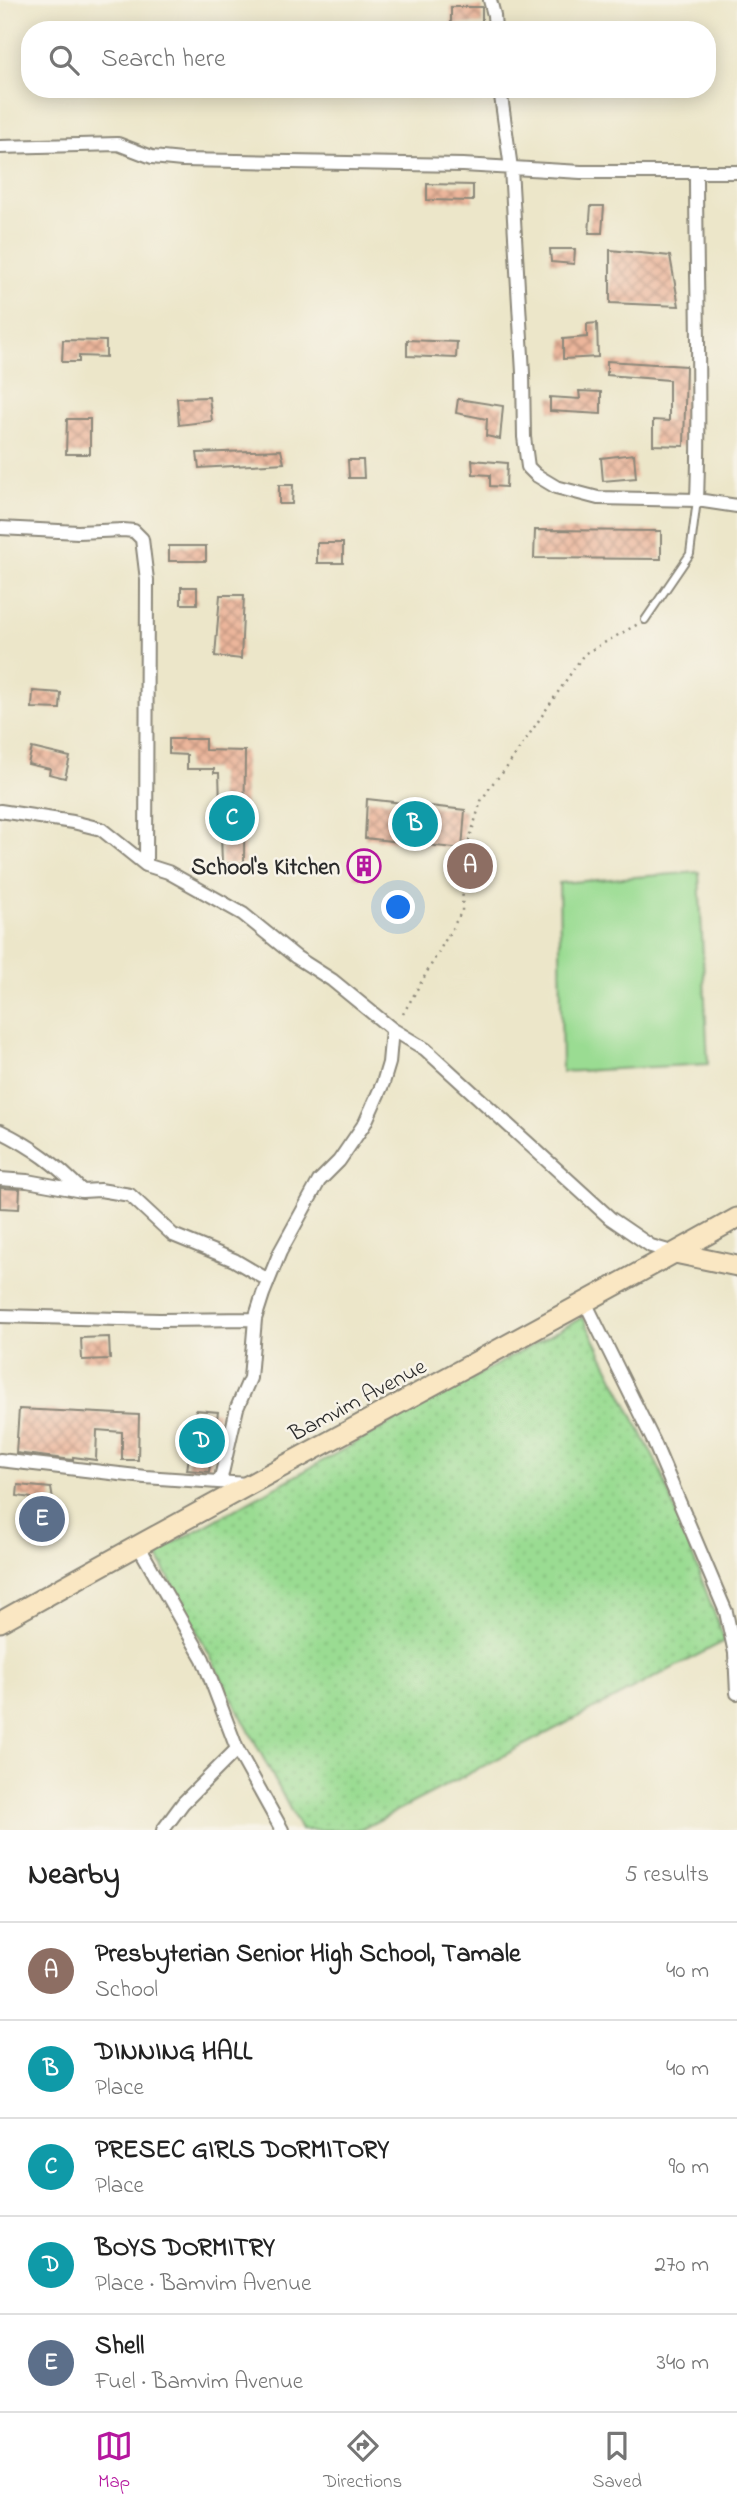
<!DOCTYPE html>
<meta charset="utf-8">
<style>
body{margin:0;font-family:"Indie Flower",sans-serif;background:#f6f6f6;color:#222}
.you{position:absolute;left:399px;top:908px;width:24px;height:24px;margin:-18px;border:5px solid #fff;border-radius:50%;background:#1a73e8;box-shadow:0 0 0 10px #1a73e833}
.badge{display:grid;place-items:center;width:46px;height:46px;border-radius:50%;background:#b5179e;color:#fff;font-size:23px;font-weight:700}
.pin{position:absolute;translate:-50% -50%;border:4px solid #fff;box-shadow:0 2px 7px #0006}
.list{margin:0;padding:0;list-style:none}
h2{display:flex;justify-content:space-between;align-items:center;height:91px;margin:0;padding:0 28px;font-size:30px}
h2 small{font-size:23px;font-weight:400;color:#767676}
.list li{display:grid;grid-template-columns:46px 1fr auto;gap:21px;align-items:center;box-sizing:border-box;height:98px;padding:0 28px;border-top:2px solid #e0e0e0}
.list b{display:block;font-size:26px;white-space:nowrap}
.list p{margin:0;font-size:23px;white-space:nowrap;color:#767676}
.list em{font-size:23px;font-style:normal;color:#767676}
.icon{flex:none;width:38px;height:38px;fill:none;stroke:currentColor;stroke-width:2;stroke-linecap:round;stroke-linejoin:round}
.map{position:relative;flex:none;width:737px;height:1830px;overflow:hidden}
.search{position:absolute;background:#fff;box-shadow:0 4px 18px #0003;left:21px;right:21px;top:21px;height:77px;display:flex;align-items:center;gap:18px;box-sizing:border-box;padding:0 24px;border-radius:28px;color:#767676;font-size:26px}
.sheet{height:581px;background:#fff}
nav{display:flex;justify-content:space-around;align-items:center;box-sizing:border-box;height:98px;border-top:2px solid #e0e0e0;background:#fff;font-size:19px;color:#767676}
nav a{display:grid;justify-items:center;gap:4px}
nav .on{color:#b5179e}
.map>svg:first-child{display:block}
.grass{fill:url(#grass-dots);stroke:#62845e;stroke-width:2}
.pitch{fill:#9adc92;stroke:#62845e;stroke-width:2}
.building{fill:url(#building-cross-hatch)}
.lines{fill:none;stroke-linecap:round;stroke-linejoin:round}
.lane-casing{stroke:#8c887a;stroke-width:10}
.street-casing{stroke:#8c887a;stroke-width:16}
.secondary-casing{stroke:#8c887a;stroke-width:23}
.path{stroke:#8c887a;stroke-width:2.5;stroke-dasharray:2 5;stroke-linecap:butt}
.lane{stroke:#fff;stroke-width:6}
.street{stroke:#fff;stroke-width:12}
.secondary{stroke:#fae7c3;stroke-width:19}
.labels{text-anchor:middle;stroke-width:5;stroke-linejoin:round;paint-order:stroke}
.poi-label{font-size:23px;font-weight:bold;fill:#2b2b2b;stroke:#f7f3e8;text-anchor:end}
.street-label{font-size:23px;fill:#2b2b2b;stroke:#f7f3e8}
</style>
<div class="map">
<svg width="737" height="1830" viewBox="0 0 737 1830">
<defs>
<pattern id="grass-dots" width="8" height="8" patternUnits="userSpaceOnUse" patternTransform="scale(1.75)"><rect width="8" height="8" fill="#9adc92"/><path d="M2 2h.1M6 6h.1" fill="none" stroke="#85bd7e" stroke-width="1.8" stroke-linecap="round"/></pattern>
<pattern id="building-cross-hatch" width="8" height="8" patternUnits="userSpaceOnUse" patternTransform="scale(1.75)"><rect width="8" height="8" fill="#ecb69b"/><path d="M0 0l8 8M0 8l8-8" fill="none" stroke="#bf947f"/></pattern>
</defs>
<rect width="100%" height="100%" fill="#f7f3e8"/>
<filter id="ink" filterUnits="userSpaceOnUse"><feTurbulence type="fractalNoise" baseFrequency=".0143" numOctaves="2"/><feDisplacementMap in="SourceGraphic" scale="14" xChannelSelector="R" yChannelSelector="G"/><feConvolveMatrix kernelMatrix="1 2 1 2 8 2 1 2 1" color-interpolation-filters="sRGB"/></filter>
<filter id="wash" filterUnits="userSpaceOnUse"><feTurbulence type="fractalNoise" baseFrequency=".00686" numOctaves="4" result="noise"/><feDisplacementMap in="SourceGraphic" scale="28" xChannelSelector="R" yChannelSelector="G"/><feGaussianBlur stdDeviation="1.57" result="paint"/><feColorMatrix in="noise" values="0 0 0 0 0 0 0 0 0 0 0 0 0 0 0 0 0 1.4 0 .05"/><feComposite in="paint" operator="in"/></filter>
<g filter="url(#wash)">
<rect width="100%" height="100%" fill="#ece6c9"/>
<path class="grass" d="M583,1317L660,1470L725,1641L360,1830H301L156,1553Z"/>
<path class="pitch" d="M699,872L708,1064L562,1072L559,883Z"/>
<g id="blocks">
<path class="building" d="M451,7H482V24H451Z
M427,184L473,185V201L427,200Z
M591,206H604L602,233H589Z
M550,249H575L574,264L551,262Z
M610,250L670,256L679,306L610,303Z
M597,323L598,357L563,359V339L587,337V324Z
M63,340L106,341V357L79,356V362H62Z
M407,340L457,342L456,358L407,356Z
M607,361L686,366L684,446L653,445V420L669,421V380L607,375Z
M579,391L601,392V414L550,411V397L580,399Z
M209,397L212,421L179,425L177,398Z
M458,399L503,406L500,439L486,436L487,419L456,413Z
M67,419H90V454H66Z
M281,450L284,463L199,468L197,453Z
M634,454L636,478L603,481L601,458Z
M348,460H363L364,478H349Z
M472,460L507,463L506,487L490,486V475L473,474Z
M279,485H293L292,504H279Z
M535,530L661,531V559L534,558Z
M317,543H343V563H317Z
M169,546H206V561H169Z
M181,587H197V604H181Z
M220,595H244L241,659L215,656Z
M33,691L61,693L60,709L32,708Z
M169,739H205V750L245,751L244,863L222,864L219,773H214V769H187V755L169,754Z
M32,748L70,757L65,778L49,774L50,769L28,764Z
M367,799L465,810L462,849L365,838Z
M357,851L374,854L372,879L354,877Z
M0,1188L20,1189L19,1209L0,1208Z
M109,1337L110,1359L82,1360L81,1338Z
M19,1409L139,1415L138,1460H122V1432L97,1430L96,1460L73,1457V1460L16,1453Z
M196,1410L218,1412L209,1472L187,1470Z
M18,1485L51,1488L53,1500H49L53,1538H34L31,1498L17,1496Z"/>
</g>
</g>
<g filter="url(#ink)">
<use href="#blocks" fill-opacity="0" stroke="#8c887a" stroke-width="2"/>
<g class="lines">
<defs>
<path id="lane" d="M645,620L690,554L697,500"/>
<path id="street" d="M490,0L494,15L495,30
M500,89L511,168L523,373L524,437L528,467L536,475L556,487L598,498L697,500L737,506
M0,147L118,144L152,157L182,160L463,165L581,172H737
M696,172C696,281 701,391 697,500
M0,528L78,532L123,530L134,531L142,539L147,580L146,865
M0,811L73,822L101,829L146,865L168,872L243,914L296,957L332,980L392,1029L425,1049L610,1218L651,1246L675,1253
M0,1131C33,1147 57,1165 82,1191
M0,1179L27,1181L82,1191L100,1190L130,1195L173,1235L234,1260L268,1280
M585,1302L653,1440L726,1612L735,1653L737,1693
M0,1316L159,1320L255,1319
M0,1460L145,1477L247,1484
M220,1482L237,1408L250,1378L255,1319L263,1294L280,1252L319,1181L339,1161L365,1123L383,1083L389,1063L392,1029
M138,1545L203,1659L237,1749L282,1830
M163,1830L183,1803L237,1749"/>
<path id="secondary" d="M675,1253L737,1266
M0,1622C244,1485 493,1355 737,1218"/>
</defs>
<use href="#lane" class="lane-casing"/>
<use href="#street" class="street-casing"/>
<use href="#secondary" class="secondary-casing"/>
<path class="path" d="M403,1014L462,911L464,857L481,801L493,783L505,770L584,654L638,624"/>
<use href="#lane" class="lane"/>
<use href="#street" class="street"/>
<use href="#secondary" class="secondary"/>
</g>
</g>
<defs>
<symbol id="building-ring" viewBox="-11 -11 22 22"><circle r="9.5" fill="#f7f3e8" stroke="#b5179e" stroke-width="1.5"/><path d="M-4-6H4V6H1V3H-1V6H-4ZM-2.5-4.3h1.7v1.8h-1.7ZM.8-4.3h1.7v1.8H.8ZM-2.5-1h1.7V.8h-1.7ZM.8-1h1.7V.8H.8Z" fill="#b5179e"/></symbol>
</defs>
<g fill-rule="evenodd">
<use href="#building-ring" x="345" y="847" width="38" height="38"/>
</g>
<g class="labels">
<g class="poi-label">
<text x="340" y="874">School's Kitchen</text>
</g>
<g class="street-label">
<text transform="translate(357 1399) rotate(-28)" y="8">Bamvim Avenue</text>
</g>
</g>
</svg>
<div class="you"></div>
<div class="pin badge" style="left:470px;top:866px;background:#8d6e63">A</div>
<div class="pin badge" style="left:415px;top:824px;background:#0f9aa8">B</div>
<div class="pin badge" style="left:232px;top:818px;background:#0f9aa8">C</div>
<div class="pin badge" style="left:202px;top:1441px;background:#0f9aa8">D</div>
<div class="pin badge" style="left:42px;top:1519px;background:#5c6f8a">E</div>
<div class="search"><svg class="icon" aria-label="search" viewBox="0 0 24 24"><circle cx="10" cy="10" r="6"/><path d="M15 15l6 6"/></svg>Search here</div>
</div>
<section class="sheet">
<h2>Nearby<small>5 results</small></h2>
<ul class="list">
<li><span class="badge" style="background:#8d6e63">A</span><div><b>Presbyterian Senior High School, Tamale</b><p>School</p></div><em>40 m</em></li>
<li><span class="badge" style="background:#0f9aa8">B</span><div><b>DINNING HALL</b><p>Place</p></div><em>40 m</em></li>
<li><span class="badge" style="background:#0f9aa8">C</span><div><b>PRESEC GIRLS DORMITORY</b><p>Place</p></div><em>90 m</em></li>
<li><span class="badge" style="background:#0f9aa8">D</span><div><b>BOYS DORMITRY</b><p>Place · Bamvim Avenue</p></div><em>270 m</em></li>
<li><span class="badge" style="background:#5c6f8a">E</span><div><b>Shell</b><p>Fuel · Bamvim Avenue</p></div><em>340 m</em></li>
</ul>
</section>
<nav>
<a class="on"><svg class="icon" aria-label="map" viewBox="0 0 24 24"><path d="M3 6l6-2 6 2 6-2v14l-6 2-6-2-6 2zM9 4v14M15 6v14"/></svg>Map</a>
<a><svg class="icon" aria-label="directions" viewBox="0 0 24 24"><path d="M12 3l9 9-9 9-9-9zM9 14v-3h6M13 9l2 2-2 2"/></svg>Directions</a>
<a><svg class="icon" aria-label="saved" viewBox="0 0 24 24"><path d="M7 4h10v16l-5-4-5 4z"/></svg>Saved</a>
</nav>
